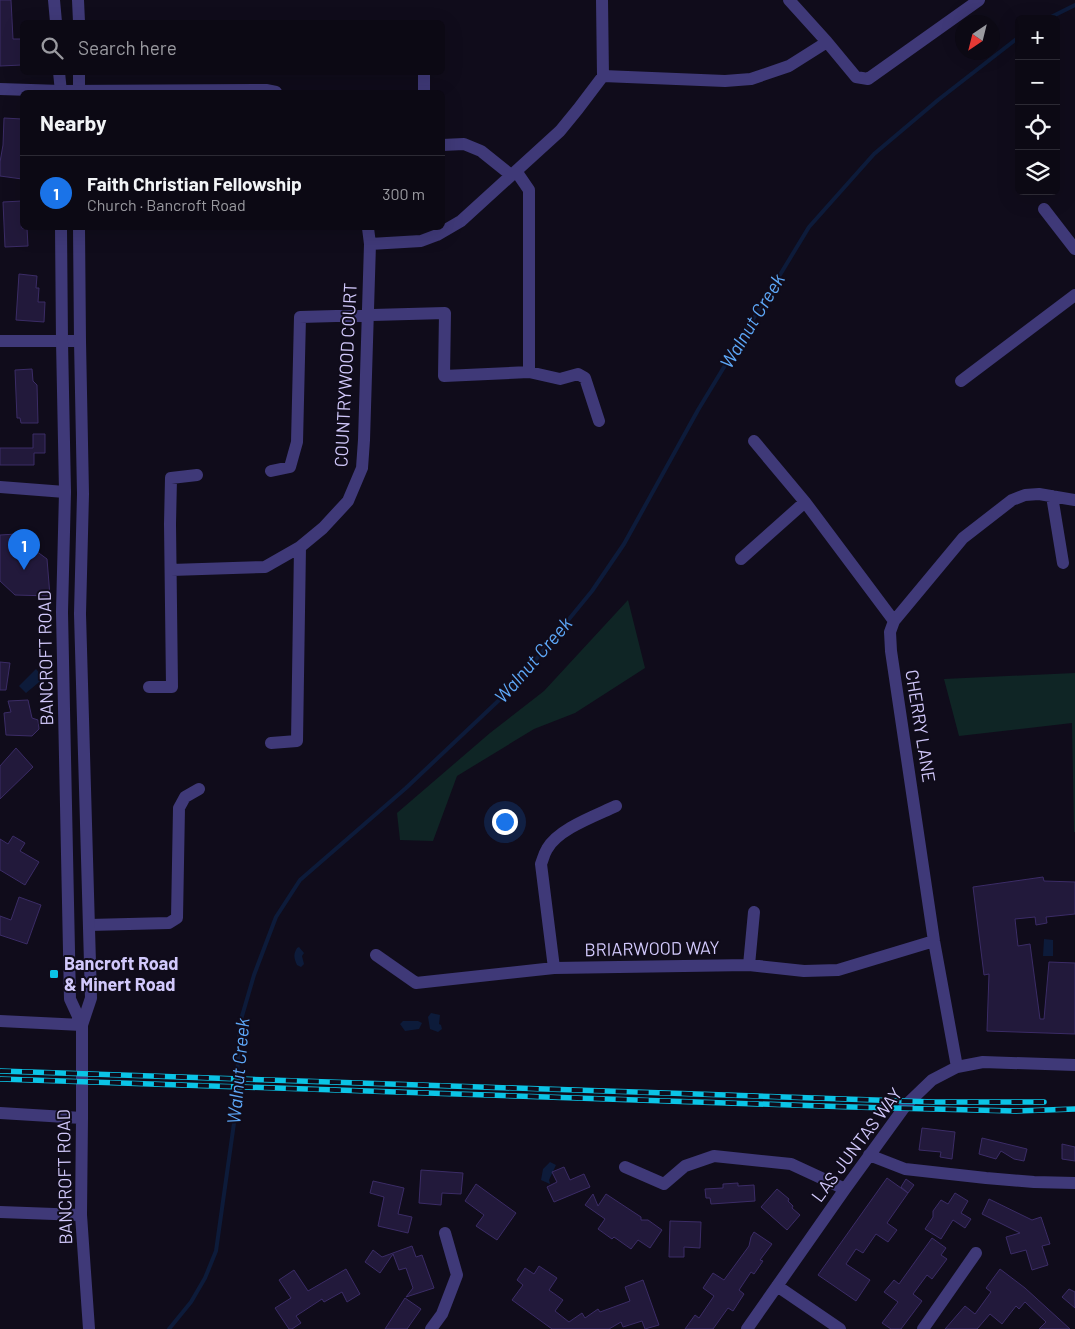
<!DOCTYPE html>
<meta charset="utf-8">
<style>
body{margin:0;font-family:Barlow,sans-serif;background:#1a1722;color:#f1f3f6}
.controls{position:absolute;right:15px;top:15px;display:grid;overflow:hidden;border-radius:8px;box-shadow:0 5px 20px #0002}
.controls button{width:45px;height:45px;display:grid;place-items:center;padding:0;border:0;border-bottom:1px solid #2c2a34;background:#0c0914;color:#f1f3f6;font:25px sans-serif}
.compass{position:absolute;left:955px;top:15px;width:45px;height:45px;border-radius:50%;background:#0c0914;box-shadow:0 5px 20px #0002;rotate:215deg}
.you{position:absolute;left:504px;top:821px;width:18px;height:18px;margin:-12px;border:4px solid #fff;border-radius:50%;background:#1a73e8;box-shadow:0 0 0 8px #1a73e833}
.badge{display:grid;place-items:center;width:32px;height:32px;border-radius:50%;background:#1a73e8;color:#fff;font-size:16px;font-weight:700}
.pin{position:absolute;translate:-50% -41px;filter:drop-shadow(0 1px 2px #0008)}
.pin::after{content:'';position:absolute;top:26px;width:18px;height:15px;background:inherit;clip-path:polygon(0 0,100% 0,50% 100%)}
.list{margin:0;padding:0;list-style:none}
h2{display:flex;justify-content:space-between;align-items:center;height:65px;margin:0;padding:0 20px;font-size:21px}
h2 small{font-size:16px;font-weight:400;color:#9a9aa0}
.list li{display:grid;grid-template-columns:32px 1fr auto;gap:15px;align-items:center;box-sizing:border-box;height:75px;padding:0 20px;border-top:1px solid #2c2a34}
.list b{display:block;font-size:19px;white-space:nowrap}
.list p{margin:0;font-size:16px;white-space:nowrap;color:#9a9aa0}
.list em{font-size:16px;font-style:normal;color:#9a9aa0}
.icon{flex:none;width:28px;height:28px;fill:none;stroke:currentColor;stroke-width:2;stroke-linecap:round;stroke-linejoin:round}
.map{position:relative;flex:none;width:1075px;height:1329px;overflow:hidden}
.search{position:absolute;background:#0c0914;box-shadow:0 5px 20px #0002;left:20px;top:20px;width:425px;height:55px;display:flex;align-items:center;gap:12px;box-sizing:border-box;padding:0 18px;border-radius:8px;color:#9a9aa0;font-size:19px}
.panel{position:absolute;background:#0c0914;box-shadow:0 5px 20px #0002;left:20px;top:90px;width:425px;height:140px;border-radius:8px}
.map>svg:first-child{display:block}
.green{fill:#0f2525}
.water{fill:#0d1b3a}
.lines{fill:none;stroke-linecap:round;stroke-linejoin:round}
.stream{stroke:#0d1b3a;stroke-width:4}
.building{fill:#22193b;stroke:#3b2c66}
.minor{stroke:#3f3978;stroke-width:12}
.tertiary{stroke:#3f3978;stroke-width:12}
.rail-casing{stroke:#0bc4e6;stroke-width:5.5}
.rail{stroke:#100c1b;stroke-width:4;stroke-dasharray:11;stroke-linecap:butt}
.poi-dot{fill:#0bc4e6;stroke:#100c1b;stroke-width:2}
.labels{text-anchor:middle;stroke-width:4;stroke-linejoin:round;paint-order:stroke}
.street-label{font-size:18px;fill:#d2c9fc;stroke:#100c1b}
.poi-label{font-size:18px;font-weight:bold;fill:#d2c9fc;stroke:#100c1b;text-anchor:start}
.water-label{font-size:19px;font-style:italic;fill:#5da7f7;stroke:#100c1b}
</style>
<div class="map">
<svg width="1075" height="1329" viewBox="0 0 1075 1329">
<rect width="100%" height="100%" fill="#100c1b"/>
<path class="green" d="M628,600L645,668L575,713L534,729L457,776L433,841L400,840L397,813L490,733L544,691Z
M1075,673V832H1074L1072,723L959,736L944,679Z"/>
<path class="water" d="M36,669L44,678L26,693L19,686Z
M1044,939L1053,940V956H1043Z
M299,947L304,953L302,956L304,964L301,967L297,965C294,958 293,955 297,948Z
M431,1013L440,1015L439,1024L441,1025L442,1029L438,1032L430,1029L428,1017Z
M403,1021H418L422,1023L419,1029L405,1031L400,1024Z
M550,1162L556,1165L549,1180L550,1184L541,1180L543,1169Z"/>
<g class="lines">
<path class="stream" d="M1047,19L1075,5
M169,1329L191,1302L205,1278L216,1251L235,1116L240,1023L254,975L276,917L300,880L406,788L515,685L592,591L624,544L698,410L809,227L874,154L938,100L1019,37"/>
</g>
<path class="building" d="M0,0H11L13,39H22V65L0,66Z
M4,118L22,119V179L0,176V162L3,145Z
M22,201V228H27L28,246L5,247L3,202Z
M19,274L37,276L36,288H39L38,302H45L44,322L16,320Z
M32,369L33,381L37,385L38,423H21L20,418H17L15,370Z
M33,434H45V453H34V465H0V448H33Z
M33,533L32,548L47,559L50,596L15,595L0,581V535Z
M0,662L10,663L6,690H0Z
M28,700L32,718L38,720L39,729L32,736L6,735L4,713L11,712L8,701Z
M16,748L33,767L0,799V766Z
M13,836L25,843L20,851L39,862L25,885L0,870V839L8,844Z
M1043,877L1044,881L1075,882V914L1046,917L1047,923L1036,925L1035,917L1015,919L1018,946L1030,944L1040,1019H1044L1049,962L1075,963V1034L987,1031L989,974L984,975L973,887Z
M19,897L41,905L27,944L0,935V916L11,920Z
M922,1128L955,1132L952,1159L940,1157L941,1152L919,1150Z
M982,1138L1027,1149L1024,1161L1014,1159L1001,1151L996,1159L979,1154Z
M1062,1144L1075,1147V1161L1062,1159Z
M564,1167L570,1180L584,1174L590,1187L554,1202L547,1187L557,1182L552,1172Z
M421,1170L463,1173L461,1194L442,1193L441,1205L419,1203Z
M887,1178L908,1193L887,1223L897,1230L888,1242L876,1234L863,1253L856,1249L846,1264L870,1280L856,1301L818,1275Z
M906,1179L914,1185L908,1193L901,1187Z
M373,1181L404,1188L398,1214L412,1217L408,1233L378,1226L384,1197L370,1193Z
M738,1183V1186L754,1185L755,1201L711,1204L710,1198H706L705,1189L723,1188V1184Z
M476,1184L516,1213L497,1240L476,1226L484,1215L465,1201Z
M777,1189L789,1199L788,1201L793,1206L792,1208L800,1215L787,1230L761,1207Z
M955,1193L968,1201L961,1213L971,1219L965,1228L953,1220L941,1239L925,1229L933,1217V1211L941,1200L948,1204Z
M593,1194L598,1206L606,1194L641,1217V1220H648L662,1230L650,1248L638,1240L631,1249L614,1237L612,1239L598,1229L605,1219L585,1205Z
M989,1199L1032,1220L1041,1217L1050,1244L1042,1246L1048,1265L1032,1270L1026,1250L1011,1254L1006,1237L1020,1233L982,1214Z
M670,1221L701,1222L700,1248L684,1247V1257H669Z
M754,1232L772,1244L760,1260L763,1261L754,1274L751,1272L739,1290L744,1294L733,1311L728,1308L713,1329H685L695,1315L699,1318L714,1296L703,1288L713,1273L724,1280L749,1246L751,1237Z
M932,1238L946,1248L941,1255L947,1259L932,1279L927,1275L913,1294L922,1301L901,1329H891L882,1323L898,1302L884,1292L894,1280L899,1284Z
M412,1246L416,1257L422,1255L434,1288L406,1297L413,1288L406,1268L399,1270L393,1254L380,1273L365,1262L373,1250L382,1257Z
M539,1266L557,1278L549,1290L563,1300L555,1311L569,1322L582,1313L585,1318L598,1309L600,1312L630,1301L625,1287L643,1280L659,1325L645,1329L642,1321L623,1327L621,1322L609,1329H552L512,1300L523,1285L517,1280L525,1268L534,1274Z
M346,1269L360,1294L347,1302L342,1292L324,1302L322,1299L296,1316L301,1323L292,1329H289L275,1308L291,1298L279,1280L294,1270L308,1291Z
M1000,1269L1025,1288L1070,1329H1039L1046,1322L1025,1302L1019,1309L1016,1306L1002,1324L990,1314L977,1329H945L965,1306L975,1314L991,1292L986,1288Z
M1069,1289L1075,1292V1308L1062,1297Z
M405,1298L421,1309L407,1329H385Z"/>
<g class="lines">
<path class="minor" d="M789,0L827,42
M603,76L725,81L751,79L789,66L827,42L856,77L868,79L979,0
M0,89L61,91L266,90L276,92
M424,92V72
M442,145L464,144L481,151L511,175
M516,171L529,190V372
M1044,209L1075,249
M370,244L421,241L437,235L461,221L560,131L578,109L603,76L602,0
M0,341H80
M961,381L1075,295
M754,441L805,502L894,621
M271,471L290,467L297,442L300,317L445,313L444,376L529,372L560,379L578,374L585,378L599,421
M0,487L65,492
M1052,496L1063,563
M741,559L805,502
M171,570L265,567L300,547L323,528L348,501L362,468L364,440L370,244L368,228
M149,687H172L170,524L171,478L197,475
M271,743L297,741L300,547
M89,925L169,923L177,918L179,808L185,797L199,789
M376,955L416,983L554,968L749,965L804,971L838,970L934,941
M749,965L754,912
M554,968L541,864C543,859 544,854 547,849C558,829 595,816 616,806
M957,1067L934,941L891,651L890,632L894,621L963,538L1012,500L1025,495L1039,494L1075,500
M869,1155L905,1169L986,1178L1034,1182L1075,1183
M625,1167L664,1184L685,1166L714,1156L791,1164L845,1189
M0,1212L81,1215
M777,1286L840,1329
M431,1329L442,1314L457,1275L445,1233
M747,1329L845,1189L906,1105L932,1080L957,1067L983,1062L1075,1065
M923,1329L976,1253"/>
<path class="tertiary" d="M54,0L56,22
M78,0L79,22
M59,72L61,92
M79,72V92
M61,228L62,341L65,492L62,612L70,999L82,1025
M79,228L80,341L83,494L80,614L91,998L82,1025V1118L81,1215L89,1329
M0,1021L82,1025
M0,1113L82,1118"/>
<defs>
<path id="rail" d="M0,1071L934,1102H1044
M0,1079L851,1107L1015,1111L1075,1109"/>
</defs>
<use href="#rail" class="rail-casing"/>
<use href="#rail" class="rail"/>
</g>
<rect class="poi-dot" x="49" y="969" width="10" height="10" rx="2.5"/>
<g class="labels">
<g class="street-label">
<text transform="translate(346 375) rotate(-87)" y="6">COUNTRYWOOD COURT</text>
<text transform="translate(46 658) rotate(-91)" y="6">BANCROFT ROAD</text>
<text transform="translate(920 726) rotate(81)" y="6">CHERRY LANE</text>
<text transform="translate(652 949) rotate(-1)" y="6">BRIARWOOD WAY</text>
<text transform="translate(857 1145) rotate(-53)" y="6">LAS JUNTAS WAY</text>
<text transform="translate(65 1177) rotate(-91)" y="6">BANCROFT ROAD</text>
</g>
<g class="poi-label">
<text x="64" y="970">Bancroft Road<tspan x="64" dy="21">&amp; Minert Road</tspan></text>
</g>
<g class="water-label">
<text transform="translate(752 321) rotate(-59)" y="7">Walnut Creek</text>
<text transform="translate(533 660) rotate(-49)" y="7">Walnut Creek</text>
<text transform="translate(238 1071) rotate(-85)" y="7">Walnut Creek</text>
</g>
</g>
</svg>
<div class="controls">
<button>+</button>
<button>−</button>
<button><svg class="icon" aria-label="locate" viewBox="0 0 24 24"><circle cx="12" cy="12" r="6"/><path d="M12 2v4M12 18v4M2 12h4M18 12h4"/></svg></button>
<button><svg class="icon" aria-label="layers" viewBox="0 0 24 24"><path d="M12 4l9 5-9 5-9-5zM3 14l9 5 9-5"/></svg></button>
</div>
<svg class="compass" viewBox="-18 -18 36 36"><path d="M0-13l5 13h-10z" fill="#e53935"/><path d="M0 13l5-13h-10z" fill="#9a9aa0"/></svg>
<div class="you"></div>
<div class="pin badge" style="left:24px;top:570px">1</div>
<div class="search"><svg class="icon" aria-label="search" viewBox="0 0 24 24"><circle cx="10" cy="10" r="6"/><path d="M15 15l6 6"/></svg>Search here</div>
<section class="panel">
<h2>Nearby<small></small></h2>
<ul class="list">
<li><span class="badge">1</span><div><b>Faith Christian Fellowship</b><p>Church · Bancroft Road</p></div><em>300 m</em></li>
</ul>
</section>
</div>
